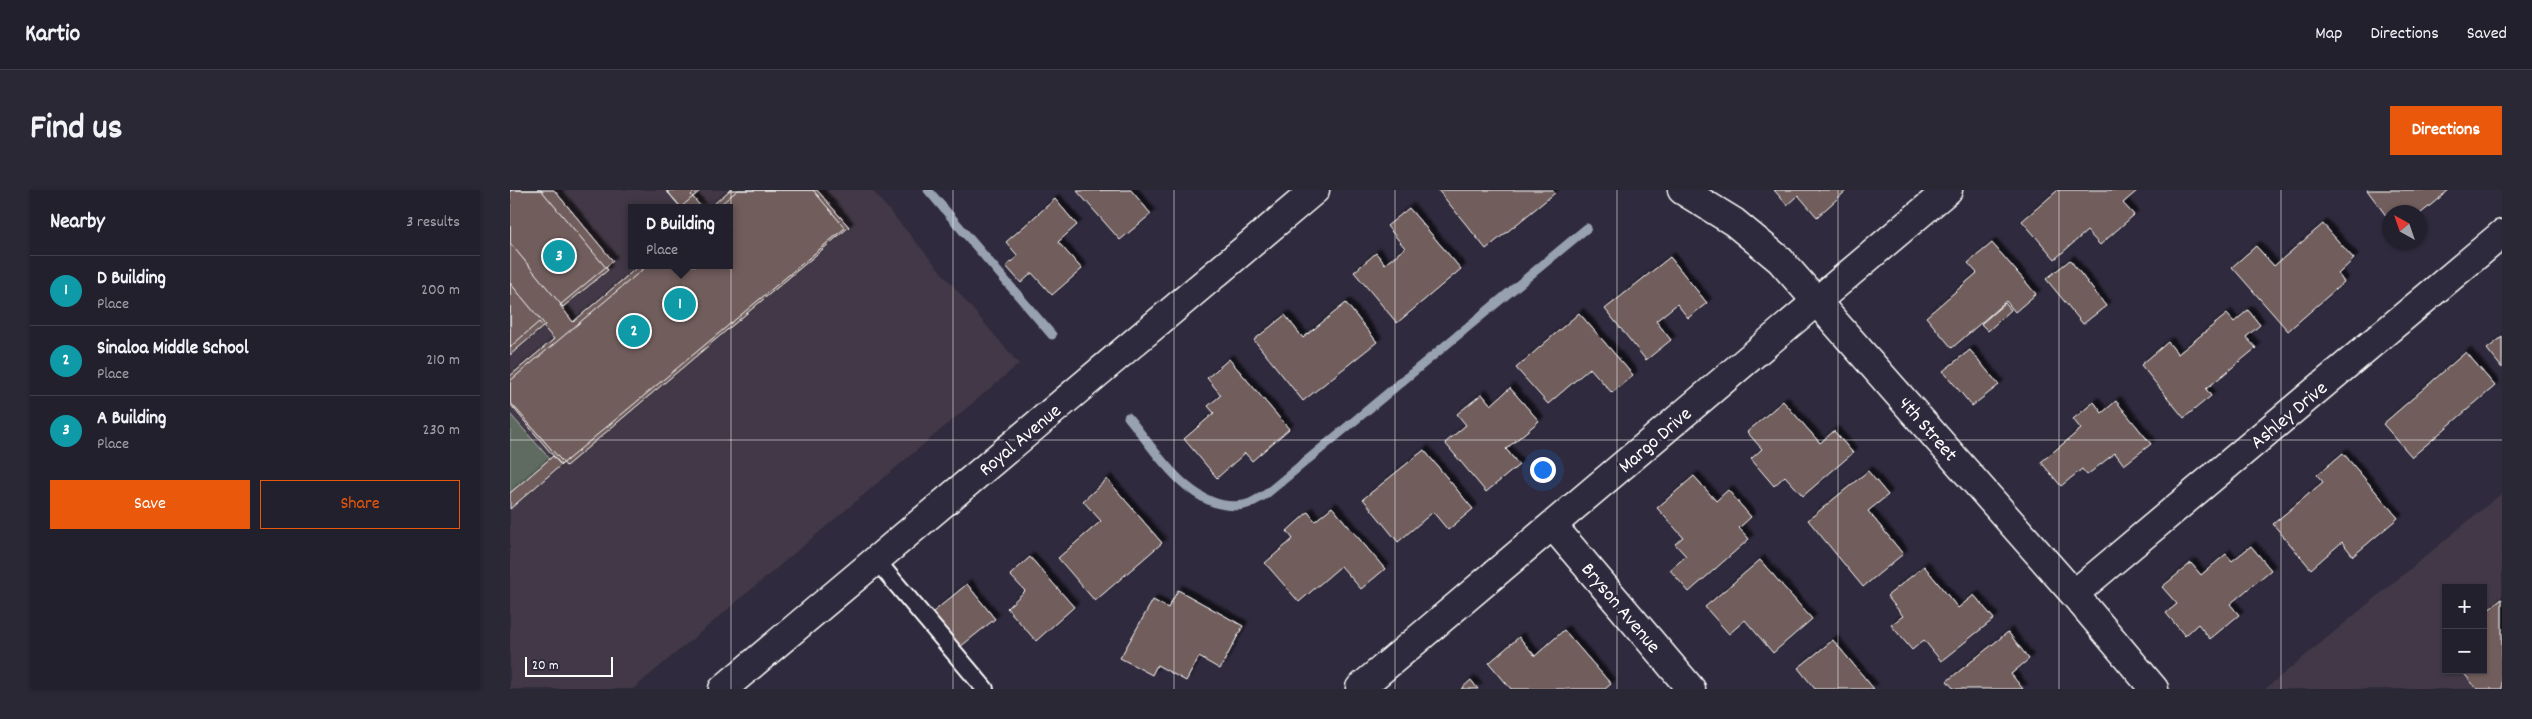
<!DOCTYPE html>
<meta charset="utf-8">
<style>
body{margin:0;font-family:Dekko,sans-serif;background:#2b2836;color:#f1f3f6}
.controls{position:absolute;right:15px;bottom:15px;display:grid;overflow:hidden;border-radius:0px;box-shadow:0 1px 4px #0004}
.controls button{width:45px;height:45px;display:grid;place-items:center;padding:0;border:0;border-bottom:1px solid #403e4a;background:#23202e;color:#f1f3f6;font:25px sans-serif}
.compass{position:absolute;left:1872px;top:15px;width:45px;height:45px;border-radius:50%;background:#23202e;box-shadow:0 1px 4px #0004;rotate:320deg}
.scale{position:absolute;left:15px;bottom:12px;width:88px;box-sizing:border-box;padding-left:5px;border:2px solid #fff;border-top:0;font-size:14px;line-height:18px;white-space:nowrap;color:#fff;-webkit-text-stroke:4px #2f2a3d;paint-order:stroke}
.you{position:absolute;left:1032px;top:279px;width:18px;height:18px;margin:-12px;border:4px solid #fff;border-radius:50%;background:#1a73e8;box-shadow:0 0 0 8px #1a73e833}
.badge{display:grid;place-items:center;width:32px;height:32px;border-radius:50%;background:#ea580c;color:#fff;font-size:16px;font-weight:700}
.pin{position:absolute;translate:-50% -50%;border:2px solid #fff;box-shadow:0 1px 5px #0006}
.popup{position:absolute;left:118px;top:14px;width:105px;height:65px;box-sizing:border-box;display:grid;place-content:center;border-radius:0px;background:#23202e;filter:drop-shadow(0 1px 4px #0005);font-size:16px;white-space:nowrap;color:#a3a3aa}
.popup b{font-size:19px;color:#f1f3f6}
.popup::after{content:'';position:absolute;left:50%;top:100%;margin-left:-10px;border:10px solid transparent;border-top-color:#23202e}
.list{margin:0;padding:0;list-style:none}
h2{display:flex;justify-content:space-between;align-items:center;height:65px;margin:0;padding:0 20px;font-size:21px}
h2 small{font-size:16px;font-weight:400;color:#a3a3aa}
.list li{display:grid;grid-template-columns:32px 1fr auto;gap:15px;align-items:center;box-sizing:border-box;height:70px;padding:0 20px;border-top:1px solid #403e4a}
.list b{display:block;font-size:19px;white-space:nowrap}
.list p{margin:0;font-size:16px;white-space:nowrap;color:#a3a3aa}
.list em{font-size:16px;font-style:normal;color:#a3a3aa}
.actions{display:flex;gap:10px;padding:15px 20px}
.actions a{flex:1;padding:11px 0;border:1px solid #ea580c;border-radius:0px;text-align:center;font-size:18px;color:#ea580c}
.actions .main{background:#ea580c;color:#fff}
.map{position:relative;flex:none;width:1992px;height:499px;overflow:hidden;border-radius:0px}
header{display:flex;align-items:center;gap:30px;box-sizing:border-box;height:70px;padding:0 25px;background:#23202e;border-bottom:1px solid #403e4a}
header strong{font-size:24px}
nav{display:flex;gap:28px;margin-inline-start:auto;font-size:18px}
.intro{display:flex;align-items:center;justify-content:space-between;box-sizing:border-box;height:120px;padding:0 30px}
h1{margin:0;font-size:35px}
.button{padding:12px 22px;border-radius:0px;background:#ea580c;color:#fff;font-size:18px;font-weight:700}
main{display:flex;gap:30px;padding:0 30px}
aside{flex:1;background:#23202e;border-radius:0px;box-shadow:0 1px 4px #0004}
.map>svg:first-child{display:block}
.built{fill:#423946;fill-rule:evenodd}
.green{fill:#5e6a60;stroke:#aeb4b0}
.lines{fill:none;stroke-linecap:round;stroke-linejoin:round}
.stream{stroke:#97a1b0;stroke-width:9}
.building{fill:#6f5d5c;stroke:#fff;filter:url(#shadow)}
.lane-casing{stroke:#fff;stroke-width:20}
.street-casing{stroke:#fff;stroke-width:31}
.secondary-casing{stroke:#fff;stroke-width:31}
.lane{stroke:#2f2a3d;stroke-width:16}
.street{stroke:#2f2a3d;stroke-width:28}
.secondary{stroke:#2f2a3d;stroke-width:28}
.grid{fill:none;stroke:#fff;stroke-width:1;stroke-opacity:0.55}
.labels{text-anchor:middle;stroke-width:5;stroke-linejoin:round;paint-order:stroke}
.street-label{font-size:20px;fill:#fff;stroke:#2f2a3d}
</style>
<header>
<strong>Kartio</strong>
<nav><a>Map</a><a>Directions</a><a>Saved</a></nav>
</header>
<div class="intro"><h1>Find us</h1><a class="button">Directions</a></div>
<main>
<aside>
<h2>Nearby<small>3 results</small></h2>
<ul class="list">
<li><span class="badge" style="background:#0f9aa8">1</span><div><b>D Building</b><p>Place</p></div><em>200 m</em></li>
<li><span class="badge" style="background:#0f9aa8">2</span><div><b>Sinaloa Middle School</b><p>Place</p></div><em>210 m</em></li>
<li><span class="badge" style="background:#0f9aa8">3</span><div><b>A Building</b><p>Place</p></div><em>230 m</em></li>
</ul>
<div class="actions"><a class="main">Save</a><a>Share</a></div>
</aside>
<div class="map">
<svg width="1992" height="499" viewBox="0 0 1992 499">
<defs>
<filter id="shadow"><feDropShadow dx="4.5" dy="-4.5" stdDeviation="1" flood-color="#0009"/></filter>
</defs>
<rect width="100%" height="100%" fill="#2f2a3d"/>
<filter id="ink" filterUnits="userSpaceOnUse"><feTurbulence type="fractalNoise" baseFrequency=".02" numOctaves="2"/><feDisplacementMap in="SourceGraphic" scale="10" xChannelSelector="R" yChannelSelector="G"/><feConvolveMatrix kernelMatrix="1 2 1 2 8 2 1 2 1" color-interpolation-filters="sRGB"/></filter>
<g filter="url(#ink)">
<path class="built" d="M0,0H362L509,174L123,499H0ZM121,18H219V75H121Z
M1992,303V499H1755ZM1936,398H1973V480H1936Z"/>
<path class="green" d="M0,224L40,269L0,303Z"/>
<g class="lines">
<path class="stream" d="M418,0L542,145
M618,227C647,262 682,324 734,315C741,314 749,308 755,305L1077,38"/>
</g>
<path class="building" d="M0,0H44L103,71L50,115L63,132L130,75H219V18H199L220,0H303L335,38L51,275L0,214V186L44,149L29,132L0,157Z
M0,0H31L98,80L53,117L0,53Z
M156,0H186L181,5L192,18H171Z
M156,0H191L171,17Z
M228,0H307L339,37L56,276L0,212V191L138,75H219V18H206Z
M621,0L641,24L610,50L567,1Z
M928,0H1042L1045,3L976,59Z
M1264,0H1337L1307,27L1288,5L1277,15Z
M1548,0H1628L1613,13L1624,25L1590,55L1577,41L1545,69L1512,31Z
M1857,0H1939L1910,24L1880,22V31Z
M545,9L567,35L548,52L572,79L542,105L522,83L511,93L496,76L508,66L496,52Z
M899,18L951,79L887,133L844,82L866,63L875,74L895,58L877,36Z
M1813,34L1844,69L1828,84L1834,92L1778,141L1722,77L1746,56L1764,76Z
M1482,53L1526,104L1505,122L1496,111L1442,158L1416,127L1467,83L1458,73Z
M1160,67L1197,113L1178,128L1167,114L1146,131L1161,150L1136,170L1095,119Z
M1560,70L1596,116L1573,134L1536,89Z
M0,93L35,135L0,165Z
M836,113L867,152L793,211L744,150L775,125L793,148Z
M1495,113L1501,120L1478,141L1471,134Z
M1738,120L1750,135L1736,147L1746,158L1696,199L1701,206L1674,228L1631,175L1658,152L1668,164L1717,124L1724,132Z
M1069,123L1123,185L1102,203L1080,178L1038,214L1006,178Z
M1992,147V178L1977,159Z
M1460,160L1489,195L1462,216L1433,181Z
M1956,162L1985,196L1902,267L1873,234Z
M719,169L779,239L742,271L735,263L707,288L674,249L704,223L698,216L711,205L697,188Z
M1000,198L1029,231L996,259L1009,275L976,302L935,253L956,235L947,224L972,204L981,215Z
M1273,211L1310,253L1324,241L1343,263L1293,306L1275,286L1264,296L1241,269L1252,259L1237,242Z
M1606,211L1641,254L1614,275L1605,263L1577,285L1572,279L1551,296L1531,272L1571,239L1563,229L1584,212L1592,223Z
M914,260L963,319L938,340L923,322L888,352L853,309Z
M1833,263L1888,328L1843,366L1832,352L1801,379L1763,334L1813,292L1807,285Z
M43,266L51,275L0,319V303Z
M1358,281L1378,305L1358,321L1393,364L1353,397L1298,330Z
M1184,286L1206,311L1218,300L1241,327L1229,338L1239,349L1179,402L1160,380L1176,366L1165,354L1173,347L1147,318Z
M597,289L652,353L585,411L548,368L591,331L573,311Z
M822,317L875,379L851,399L831,376L789,412L755,373L783,349L777,341L798,322L805,331Z
M1741,356L1761,380L1720,414L1729,425L1700,449L1688,434L1675,446L1656,423L1667,414L1652,397L1681,373L1691,385L1716,364L1722,371Z
M520,367L564,417L526,451L497,418L515,401L500,385Z
M1250,370L1302,429L1263,463L1235,430L1219,444L1195,417Z
M1414,376L1448,418L1464,405L1484,429L1431,471L1414,450L1402,460L1381,435L1393,426L1377,406Z
M457,394L485,429L450,457L422,423Z
M668,400L733,436L710,479L689,467L676,491L647,475L642,485L610,468L643,410L658,418Z
M1992,409V499H1967L1951,480H1973V424Z
M1054,440L1101,494L1095,499H1001L979,473L1009,447L1025,466Z
M1498,442L1519,469L1501,484L1513,499H1444L1437,491Z
M1323,450L1364,499H1305L1288,478Z
M961,490L968,499H951Z"/>
<g class="lines">
<defs>
<path id="lane" d="M366,370L475,499"/>
<path id="street" d="M1172,0L1224,32L1270,70L1564,404L1644,499
M1043,336L1181,499
M1564,404L1992,44
M850,498L1438,0"/>
<path id="secondary" d="M213,499L805,0"/>
</defs>
<use href="#lane" class="lane-casing"/>
<use href="#street" class="street-casing"/>
<use href="#secondary" class="secondary-casing"/>
<use href="#lane" class="lane"/>
<use href="#street" class="street"/>
<use href="#secondary" class="secondary"/>
</g>
</g>
<path class="grid" d="M221,0V499M443,0V499M664,0V499M885,0V499M1107,0V499M1328,0V499M1549,0V499M1771,0V499M0,250H1992"/>
<g class="labels">
<g class="street-label">
<text transform="translate(1778 224) rotate(-40)" y="7">Ashley Drive</text>
<text transform="translate(1419 238) rotate(49)" y="7">4th Street</text>
<text transform="translate(509 249) rotate(-40)" y="7">Royal Avenue</text>
<text transform="translate(1144 249) rotate(-41)" y="7">Margo Drive</text>
<text transform="translate(1112 417) rotate(50)" y="7">Bryson Avenue</text>
</g>
</g>
</svg>
<div class="controls">
<button>+</button>
<button>−</button>
</div>
<svg class="compass" viewBox="-18 -18 36 36"><path d="M0-13l5 13h-10z" fill="#e53935"/><path d="M0 13l5-13h-10z" fill="#a3a3aa"/></svg>
<div class="scale">20 m</div>
<div class="you"></div>
<div class="pin badge" style="left:170px;top:114px;background:#0f9aa8">1</div>
<div class="popup"><b>D Building</b>Place</div>
<div class="pin badge" style="left:124px;top:141px;background:#0f9aa8">2</div>
<div class="pin badge" style="left:49px;top:66px;background:#0f9aa8">3</div>
</div>
</main>
